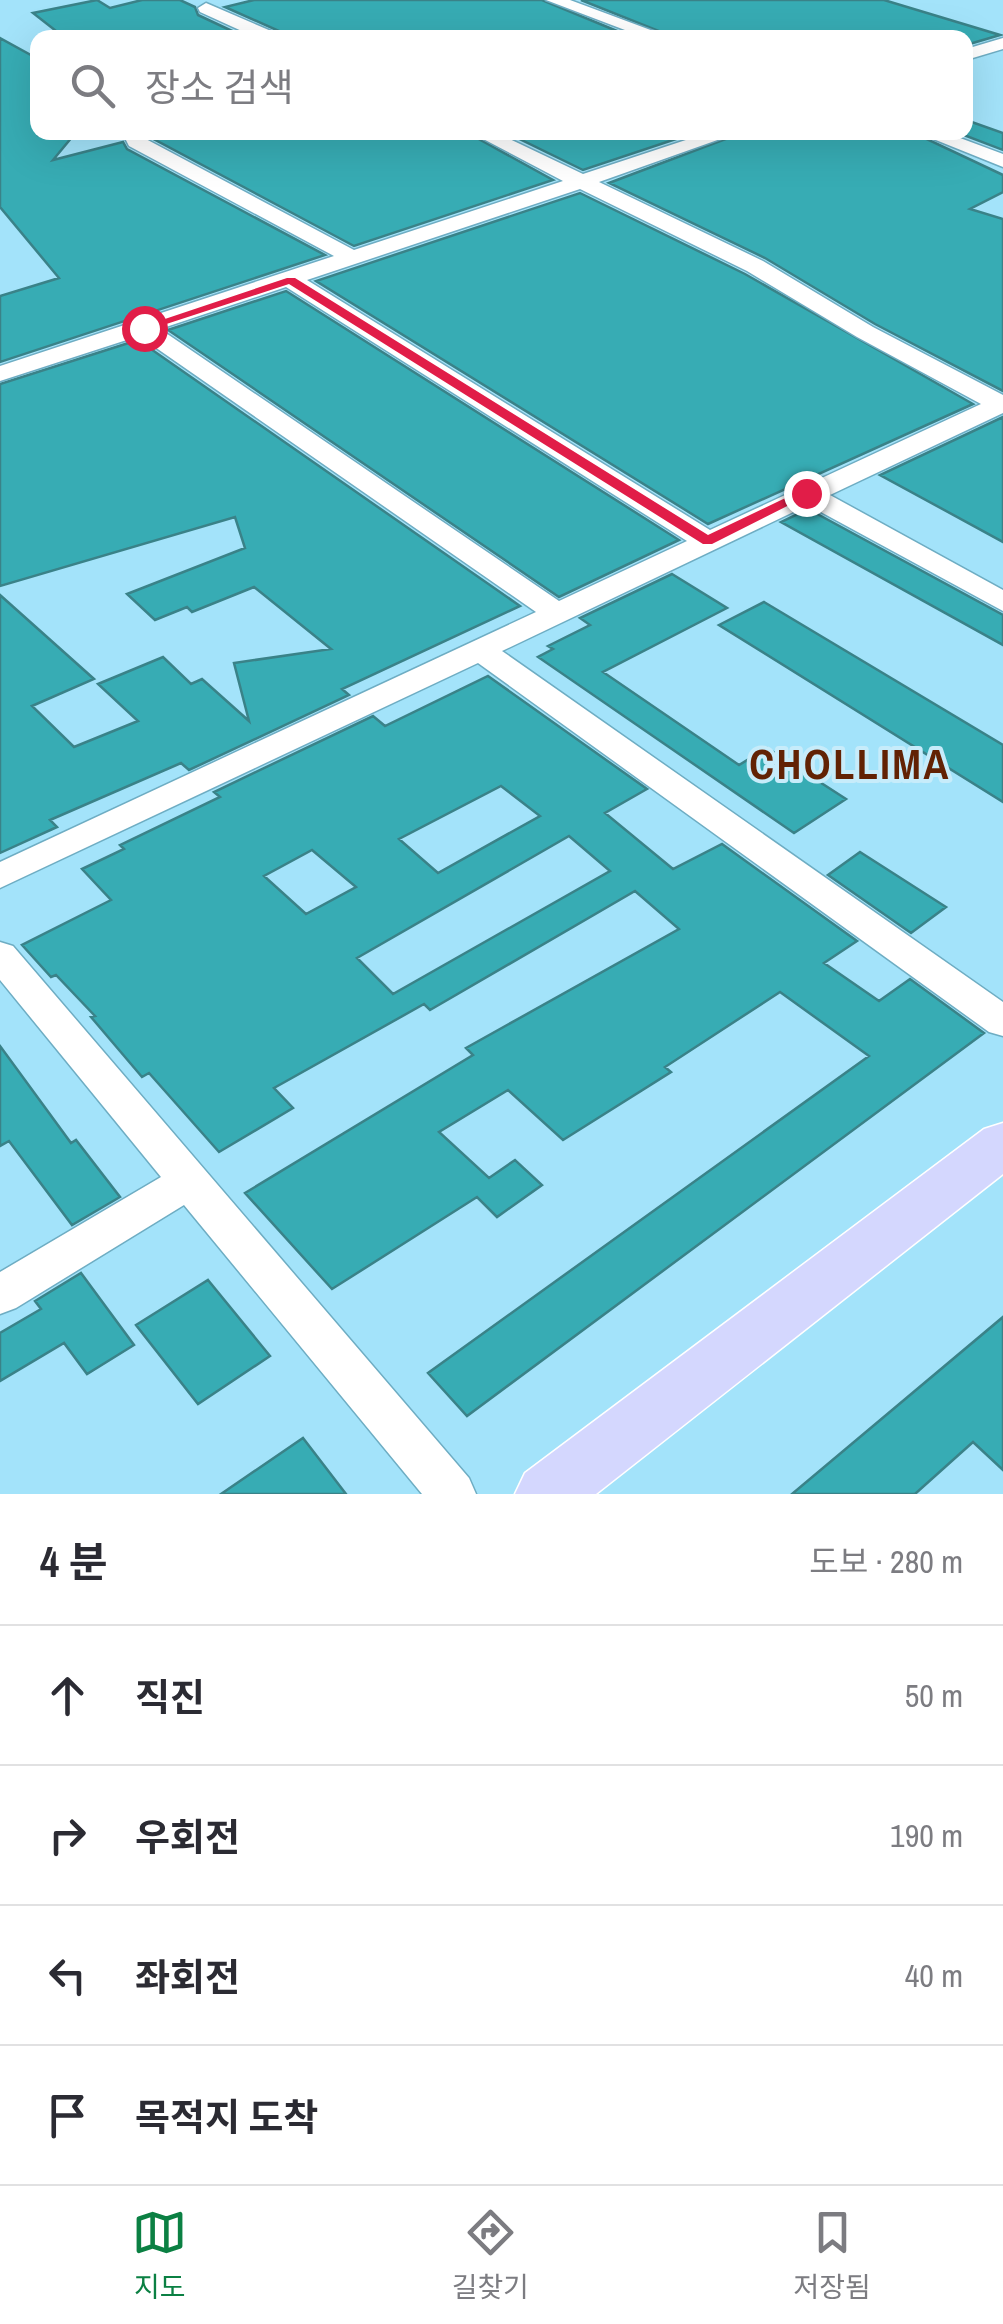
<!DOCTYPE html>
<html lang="ko">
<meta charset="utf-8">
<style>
body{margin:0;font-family:"Archivo Narrow","Noto Sans KR",sans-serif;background:#f2f2f3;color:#2b2b33}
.stop{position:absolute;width:30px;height:30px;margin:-22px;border:8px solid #e11d48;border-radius:50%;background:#fff}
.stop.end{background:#e11d48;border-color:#fff;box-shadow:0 2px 10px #0008}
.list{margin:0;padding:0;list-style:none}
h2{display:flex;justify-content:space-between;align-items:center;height:130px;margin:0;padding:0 40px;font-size:42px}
h2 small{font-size:32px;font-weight:400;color:#7c7c81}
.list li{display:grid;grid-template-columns:65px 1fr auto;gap:30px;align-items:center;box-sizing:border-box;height:140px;padding:0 40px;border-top:2px solid #e1e1e2}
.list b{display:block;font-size:38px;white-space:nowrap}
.list em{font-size:32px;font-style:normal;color:#7c7c81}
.icon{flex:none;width:55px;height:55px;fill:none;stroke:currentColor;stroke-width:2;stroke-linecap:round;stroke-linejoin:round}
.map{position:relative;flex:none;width:1003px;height:1494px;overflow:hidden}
.search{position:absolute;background:#fff;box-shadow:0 10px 40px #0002;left:30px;right:30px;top:30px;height:110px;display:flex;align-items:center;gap:25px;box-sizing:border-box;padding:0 35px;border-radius:20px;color:#7c7c81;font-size:38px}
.sheet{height:690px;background:#fff}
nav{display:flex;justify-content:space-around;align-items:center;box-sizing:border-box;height:140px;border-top:2px solid #e1e1e2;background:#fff;font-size:28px;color:#7c7c81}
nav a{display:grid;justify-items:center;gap:5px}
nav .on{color:#0b8043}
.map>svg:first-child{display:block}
.building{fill:#37acb4;stroke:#3a8288;stroke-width:2.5;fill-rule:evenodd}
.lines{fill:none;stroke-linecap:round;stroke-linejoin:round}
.minor-casing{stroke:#6eadc3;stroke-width:3}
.major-casing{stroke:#fff;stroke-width:3}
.minor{fill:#fff;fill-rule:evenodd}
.major{fill:#d4d7fe;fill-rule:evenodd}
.route{fill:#e11d48}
.labels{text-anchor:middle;stroke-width:8;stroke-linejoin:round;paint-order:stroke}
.district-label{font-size:42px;font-weight:bold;letter-spacing:2.5px;fill:#622204;stroke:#c7ecfa}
</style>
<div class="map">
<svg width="1003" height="1494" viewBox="0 0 1003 1494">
<rect width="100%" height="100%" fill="#a3e3fa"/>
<path class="building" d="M97,0L110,8L142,0H180L195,7L198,15L247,38H65L33,13Z
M254,0H542L634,38H284L279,31L225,7Z
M581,0H884L1000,35L966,45V38H676Z
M0,38L38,59V135L72,137L53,160L123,142L127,149L325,255L0,362V296L59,278L0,207Z
M966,120L1003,133V150L956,132H966Z
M161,132H466L553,180L354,246L148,136Z
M505,132H697L583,170Z
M744,132H912L1003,175V192L970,209L1003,219V391L875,324L765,258L609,183Z
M580,193L745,274L973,404L708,524L316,281Z
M286,291L679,540L559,597L168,330Z
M138,340L520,606L342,689L349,695L189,770L181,763L50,820L57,827L0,853V595L94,679L32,706L74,747L138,721L98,684L163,657L191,684L202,679L249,721L234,663L331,649L254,587L192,612L187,607L155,620L127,594L245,548L235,517L0,586V384Z
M1003,417V542L880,475Z
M808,509L1003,615V645L781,522Z
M672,574L727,608L603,672L739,765L767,748L846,799L794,833L538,657L553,649L548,646L590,625L580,618Z
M764,602L1003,745V802L719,625Z
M488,676L647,789L605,813L673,869L722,844L857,941L824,963L879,1001L910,979L984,1033L467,1416L428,1373L869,1056L780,992L665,1067L671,1072L563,1140L508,1090L439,1132L489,1178L515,1160L542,1185L497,1217L477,1197L332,1289L245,1193L473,1055L466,1048L679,929L635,891L430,1010L424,1004L274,1088L293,1108L219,1152L149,1073L142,1077L91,1017L95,1016L56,975L51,977L22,945L111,900L82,869L124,849L120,845L220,797L214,792L373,716L385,726ZM501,786L540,816L438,873L399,839ZM569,836L610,871L393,994L357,958ZM312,850L356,887L306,914L264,876Z
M860,852L946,907L911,933L828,875Z
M0,1046L71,1143L76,1140L120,1197L72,1225L9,1141L0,1146Z
M81,1273L134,1345L87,1374L64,1343L0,1381V1333L41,1309L35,1301Z
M208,1280L270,1356L198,1404L136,1325Z
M1003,1317V1470L973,1442L915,1494H792Z
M303,1438L346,1494H221Z"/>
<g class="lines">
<defs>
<path id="minor" d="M546,0H570L672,38H646Z
M206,3L278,34L280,38H257L200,12L198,8Z
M1003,38V49L966,60V49Z
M122,132H141L144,138L354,250L563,181L470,132H495L583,174L710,132H740L599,182L763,261L873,327L1003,395V413L830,495L1003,590V611L808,505L502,651L1003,1002V1036L989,1032L478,663L0,888V862L536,612L139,336L0,381V366L334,256L129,146ZM580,189L747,271L857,337L981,404L710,530L307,280ZM286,287L687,541L559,601L160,329Z
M916,132H944L1003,154V167Z
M0,942L13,946L469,1478L476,1494H422L184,1205L16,1308L0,1314V1272L161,1177L0,980Z"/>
<path id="major" d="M1003,1123V1174L596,1494H515L525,1473L984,1129Z"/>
</defs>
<use href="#minor" class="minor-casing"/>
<use href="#major" class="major-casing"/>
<use href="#minor" class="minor"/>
<use href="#major" class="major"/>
</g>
<path class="route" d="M287,278H295L708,535L802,490L813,493L712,544H703L289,284L148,330L138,328Z"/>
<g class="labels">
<g class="district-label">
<text x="850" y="779">CHOLLIMA</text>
</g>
</g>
</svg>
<div class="stop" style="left:144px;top:328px"></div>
<div class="stop end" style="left:806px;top:493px"></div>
<div class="search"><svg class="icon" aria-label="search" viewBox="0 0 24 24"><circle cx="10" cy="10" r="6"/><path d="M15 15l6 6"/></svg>장소 검색</div>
</div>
<section class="sheet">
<h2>4 분<small>도보 · 280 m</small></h2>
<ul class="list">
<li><svg class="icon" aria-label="ahead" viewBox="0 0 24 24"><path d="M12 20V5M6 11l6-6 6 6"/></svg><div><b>직진</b></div><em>50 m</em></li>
<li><svg class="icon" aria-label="right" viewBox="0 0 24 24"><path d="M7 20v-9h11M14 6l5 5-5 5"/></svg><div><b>우회전</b></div><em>190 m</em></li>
<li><svg class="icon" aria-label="left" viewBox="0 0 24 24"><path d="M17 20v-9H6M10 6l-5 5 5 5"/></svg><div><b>좌회전</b></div><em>40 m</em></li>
<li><svg class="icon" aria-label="arrive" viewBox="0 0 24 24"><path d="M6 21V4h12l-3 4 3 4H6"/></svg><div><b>목적지 도착</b></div></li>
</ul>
</section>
<nav>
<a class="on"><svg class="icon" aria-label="map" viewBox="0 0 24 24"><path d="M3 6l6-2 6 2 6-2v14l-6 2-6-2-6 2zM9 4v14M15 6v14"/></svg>지도</a>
<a><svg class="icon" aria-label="directions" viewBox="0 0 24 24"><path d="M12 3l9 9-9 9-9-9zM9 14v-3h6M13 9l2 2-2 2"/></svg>길찾기</a>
<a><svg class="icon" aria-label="saved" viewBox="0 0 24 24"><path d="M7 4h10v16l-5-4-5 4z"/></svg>저장됨</a>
</nav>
